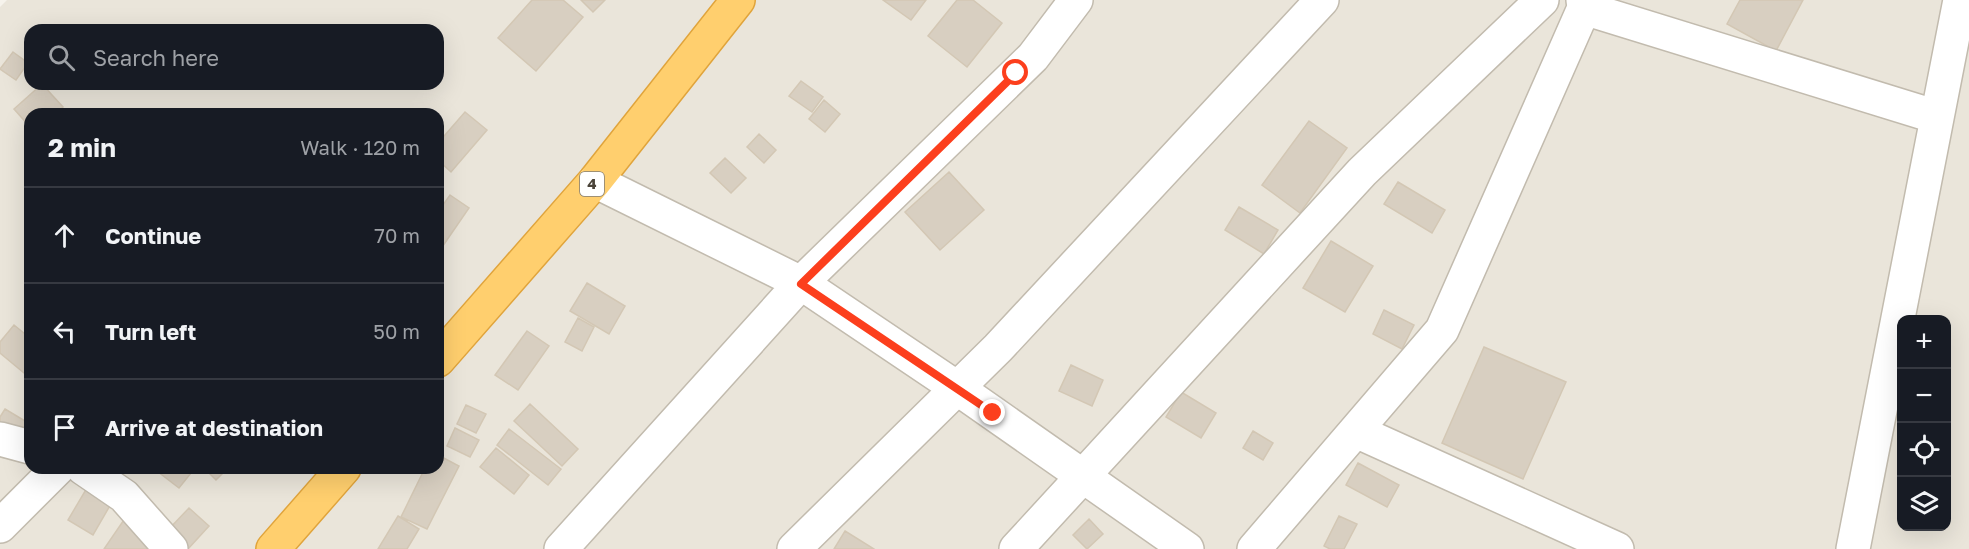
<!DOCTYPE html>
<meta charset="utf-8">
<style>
body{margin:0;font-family:"Golos Text",sans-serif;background:#20242c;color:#f1f3f6}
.controls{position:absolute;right:18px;bottom:18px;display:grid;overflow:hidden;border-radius:12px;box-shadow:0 6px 24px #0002}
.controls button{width:54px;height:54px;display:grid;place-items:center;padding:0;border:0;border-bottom:2px solid #363941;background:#171b24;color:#f1f3f6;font:30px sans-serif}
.stop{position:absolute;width:18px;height:18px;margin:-14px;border:4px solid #fc3f1d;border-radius:50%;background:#fff}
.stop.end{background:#fc3f1d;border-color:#fff;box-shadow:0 2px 6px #0008}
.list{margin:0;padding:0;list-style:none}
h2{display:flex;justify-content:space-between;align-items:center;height:78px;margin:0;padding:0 24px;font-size:26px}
h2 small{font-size:20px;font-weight:400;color:#9ea1a6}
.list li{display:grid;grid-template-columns:39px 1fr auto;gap:18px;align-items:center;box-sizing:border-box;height:96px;padding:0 24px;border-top:2px solid #363941}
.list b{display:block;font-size:22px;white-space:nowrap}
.list em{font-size:20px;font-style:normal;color:#9ea1a6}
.icon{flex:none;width:33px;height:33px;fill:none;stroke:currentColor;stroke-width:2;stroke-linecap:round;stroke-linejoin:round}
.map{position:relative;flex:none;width:1969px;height:549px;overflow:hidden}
.search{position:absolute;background:#171b24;box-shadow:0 6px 24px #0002;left:24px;top:24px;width:420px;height:66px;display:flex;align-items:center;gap:15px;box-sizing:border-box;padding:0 21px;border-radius:18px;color:#9ea1a6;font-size:22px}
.panel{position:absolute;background:#171b24;box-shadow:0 6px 24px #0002;left:24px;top:108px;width:420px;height:366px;border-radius:18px}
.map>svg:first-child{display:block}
.residential{fill:#eae5da;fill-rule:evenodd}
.building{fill:#d8cfc1;stroke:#d3c7b4;stroke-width:1.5}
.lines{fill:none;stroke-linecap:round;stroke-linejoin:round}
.street-casing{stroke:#c2bbae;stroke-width:36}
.highway-casing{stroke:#e0a43c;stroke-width:36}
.street{stroke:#fff;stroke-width:33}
.highway{stroke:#ffcf6e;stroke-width:33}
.route{stroke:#fc3f1d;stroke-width:8}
.labels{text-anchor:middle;stroke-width:6;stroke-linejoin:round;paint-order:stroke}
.shield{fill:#fff;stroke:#817c74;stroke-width:1.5}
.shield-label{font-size:15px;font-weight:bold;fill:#4b4439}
</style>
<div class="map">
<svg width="1969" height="549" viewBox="0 0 1969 549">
<rect width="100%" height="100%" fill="#f6f3ec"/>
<path class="residential" d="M7,0H1969V549H0V7ZM30,30H438V84H30ZM30,114H438V468H30ZM1902,320H1946V526H1902Z"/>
<path class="building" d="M532,0H563L583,17L536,71L498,38Z
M581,0H605L593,12Z
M883,0H926L911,20Z
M957,0H973L1002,23L967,67L928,36Z
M1740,0H1803L1776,51L1727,24Z
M13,52L28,63L16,80L0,69Z
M801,81L823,97L812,112L789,96Z
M42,84L63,107L56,114H30V127L14,109Z
M824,100L840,114L825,132L809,119Z
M465,112L487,130L451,172L438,160V143Z
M1309,121L1347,148L1300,213L1262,185Z
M759,134L776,150L764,163L747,147Z
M725,158L746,178L731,193L710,173Z
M949,172L984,210L940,250L905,212Z
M1398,182L1445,210L1432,233L1384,204Z
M450,195L469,208L438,253V212Z
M1239,207L1278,230L1264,254L1225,230Z
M1331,241L1373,266L1345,312L1303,288Z
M587,283L625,306L609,334L570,311Z
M1384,310L1414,325L1402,349L1373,334Z
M578,318L594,327L582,351L565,342Z
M14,325L30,338V378L0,353V342Z
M527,331L549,346L518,390L495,375Z
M1484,347L1566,382L1523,479L1442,443Z
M1071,365L1103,380L1092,406L1059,391Z
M1181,392L1216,413L1201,438L1166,417Z
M530,404L578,449L562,466L514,421Z
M466,405L486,414L476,433L457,424Z
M5,409L30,424V458L0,440V417Z
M455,428L479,440L470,457L447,446Z
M509,429L561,469L548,485L497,445Z
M1253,431L1273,443L1263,460L1243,448Z
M496,448L529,475L514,494L480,467Z
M438,455L459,466L427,529L401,517L425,468H438Z
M1358,463L1399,485L1387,507L1346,485Z
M153,468H195L179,488Z
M204,468H228L216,480Z
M94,476L119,490L93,535L68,520Z
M189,508L209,526L188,549L168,530Z
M130,511L185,549H104Z
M398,516L419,529L407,549H378Z
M1339,516L1357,524L1344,549H1330L1324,546Z
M1089,519L1103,534L1087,549L1073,535Z
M845,531L874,549H834Z"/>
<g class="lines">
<defs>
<path id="street" d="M1584,8L1937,117
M595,181L801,283L957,388L1187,549
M1356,431L1617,549
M0,439L30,447
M83,468L124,496L171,549
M0,526L58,468
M561,549L801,283L1033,57L1076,0
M794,549L998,348L1322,0
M1016,549L1362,172L1542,0
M1254,549L1442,330L1584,8L1583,0
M1853,549L1960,0"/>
<path id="highway" d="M438,360L595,181L738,0
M273,549L344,468"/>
</defs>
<use href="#street" class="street-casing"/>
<use href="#highway" class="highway-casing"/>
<use href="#street" class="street"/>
<use href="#highway" class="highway"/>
</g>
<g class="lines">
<path class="route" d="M993,413L801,284L1016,73"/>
</g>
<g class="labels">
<rect class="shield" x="580" y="172" width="24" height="24" rx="4.5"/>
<g class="shield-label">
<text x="592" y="189">4</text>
</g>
</g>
</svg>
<div class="controls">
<button>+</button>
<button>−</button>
<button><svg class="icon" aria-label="locate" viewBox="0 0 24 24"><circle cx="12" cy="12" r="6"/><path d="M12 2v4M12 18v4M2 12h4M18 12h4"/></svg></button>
<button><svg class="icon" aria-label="layers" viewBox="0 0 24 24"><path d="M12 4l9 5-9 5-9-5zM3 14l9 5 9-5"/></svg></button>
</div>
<div class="stop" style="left:1016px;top:73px"></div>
<div class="stop end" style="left:993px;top:413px"></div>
<div class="search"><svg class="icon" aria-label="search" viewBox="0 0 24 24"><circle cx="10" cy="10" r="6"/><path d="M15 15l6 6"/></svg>Search here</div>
<section class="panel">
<h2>2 min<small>Walk · 120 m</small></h2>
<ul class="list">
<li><svg class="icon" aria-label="ahead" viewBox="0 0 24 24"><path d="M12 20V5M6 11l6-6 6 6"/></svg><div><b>Continue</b></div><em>70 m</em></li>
<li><svg class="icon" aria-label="left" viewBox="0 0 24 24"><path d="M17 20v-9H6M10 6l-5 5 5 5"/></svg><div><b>Turn left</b></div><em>50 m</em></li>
<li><svg class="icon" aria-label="arrive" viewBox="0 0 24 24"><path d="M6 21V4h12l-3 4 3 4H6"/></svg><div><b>Arrive at destination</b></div></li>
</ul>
</section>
</div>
